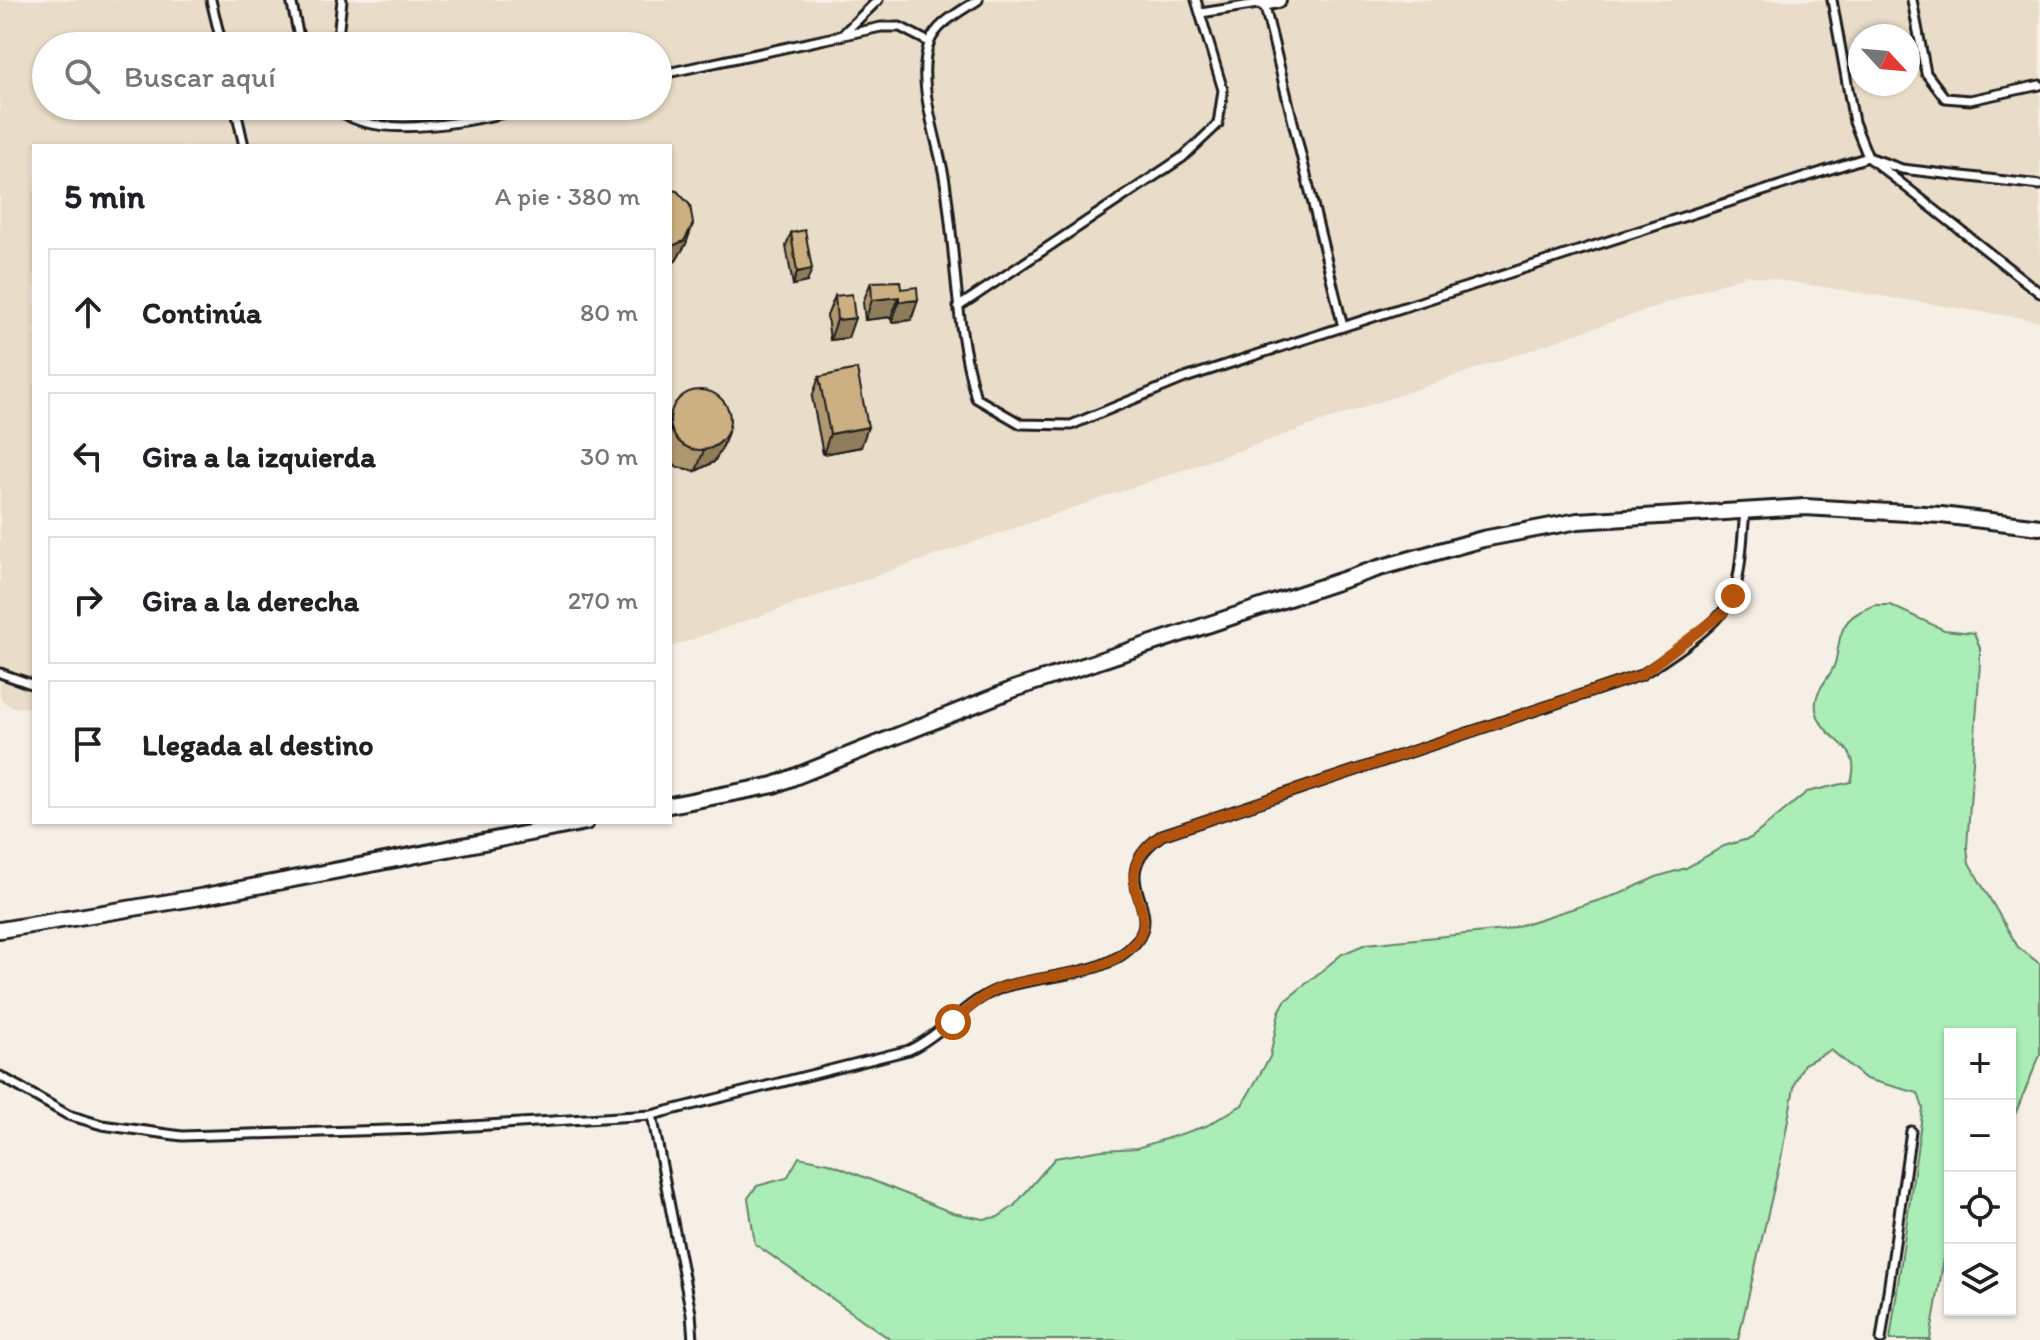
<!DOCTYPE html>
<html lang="es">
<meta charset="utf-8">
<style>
body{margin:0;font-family:Itim,sans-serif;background:#f2f2f2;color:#202124}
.controls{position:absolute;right:24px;bottom:24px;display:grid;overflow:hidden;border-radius:0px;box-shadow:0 2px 6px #0004}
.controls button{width:72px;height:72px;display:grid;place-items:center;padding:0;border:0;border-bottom:2px solid #e0e0e0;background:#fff;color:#202124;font:40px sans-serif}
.compass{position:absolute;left:1848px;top:24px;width:72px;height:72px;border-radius:50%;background:#fff;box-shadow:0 2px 6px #0004;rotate:116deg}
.stop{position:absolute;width:24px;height:24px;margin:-18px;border:6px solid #b45309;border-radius:50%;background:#fff}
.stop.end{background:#b45309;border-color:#fff;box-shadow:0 2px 8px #0008}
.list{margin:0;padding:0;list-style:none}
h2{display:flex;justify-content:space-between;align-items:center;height:104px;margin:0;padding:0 32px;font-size:34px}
h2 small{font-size:26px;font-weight:400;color:#757577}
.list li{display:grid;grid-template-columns:52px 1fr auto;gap:24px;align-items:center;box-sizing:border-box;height:128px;margin:0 16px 16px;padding:0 16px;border:2px solid #e0e0e0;border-radius:0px}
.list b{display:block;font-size:30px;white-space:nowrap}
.list em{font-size:26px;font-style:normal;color:#757577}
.icon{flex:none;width:44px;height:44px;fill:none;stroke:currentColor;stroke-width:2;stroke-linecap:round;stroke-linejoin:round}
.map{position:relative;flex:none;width:2040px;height:1340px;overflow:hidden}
.search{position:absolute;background:#fff;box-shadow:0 2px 6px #0004;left:32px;top:32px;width:640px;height:88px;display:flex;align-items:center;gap:20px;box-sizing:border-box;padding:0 28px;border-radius:44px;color:#757577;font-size:30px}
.panel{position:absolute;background:#fff;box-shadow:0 2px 6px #0004;left:32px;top:144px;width:640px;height:680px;border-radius:0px}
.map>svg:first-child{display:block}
.built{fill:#e9dcc8;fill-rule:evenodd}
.green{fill:#abedb6;stroke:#648469;stroke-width:2}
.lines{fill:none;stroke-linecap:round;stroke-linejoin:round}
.lane-casing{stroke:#1c1c1c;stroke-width:13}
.street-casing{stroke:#1c1c1c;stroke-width:20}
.lane{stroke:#fff;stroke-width:7}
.street{stroke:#fff;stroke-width:14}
.wall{fill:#af976f;stroke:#1c1c1c;stroke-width:2}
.shaded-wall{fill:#8f7b5a;stroke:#1c1c1c;stroke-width:2}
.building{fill:#ccb081;stroke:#1c1c1c;stroke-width:2}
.route{stroke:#b45309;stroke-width:10}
</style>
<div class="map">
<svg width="2040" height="1340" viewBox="0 0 2040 1340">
<rect width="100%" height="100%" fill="#f5efe6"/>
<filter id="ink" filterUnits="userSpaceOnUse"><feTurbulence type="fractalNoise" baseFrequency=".0125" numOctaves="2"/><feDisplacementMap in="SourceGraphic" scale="16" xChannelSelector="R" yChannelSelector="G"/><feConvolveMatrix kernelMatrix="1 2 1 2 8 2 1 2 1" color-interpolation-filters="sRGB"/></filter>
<g filter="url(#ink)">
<path class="built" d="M0,0H2040V321L1747,275L670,647V146H34V708L11,707L0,698ZM1860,36H1908V84H1860ZM46,46H658V106H46Z"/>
<path class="green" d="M1875,605H1890L1944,630L1974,633L1980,648V663L1967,847L1969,863L2018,947L2040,964V1055L2010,1126V1034H1950V1223L1930,1340H1890L1923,1108L1918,1093L1866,1079L1831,1050L1804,1064L1795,1082L1781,1158L1738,1340H891L755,1244L748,1198L757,1186L787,1178L799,1157L829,1163L953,1213L983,1219L998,1217L1014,1206L1055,1158L1102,1150L1137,1148L1206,1126L1242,1105L1270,1057L1279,1012L1285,1001L1342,954L1366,944L1505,930L1622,893L1656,877L1686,868L1724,846L1751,838L1807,792L1851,782C1864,741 1822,744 1816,709C1813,690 1830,680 1835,663C1839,649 1838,633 1848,621C1855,613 1865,609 1875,605Z"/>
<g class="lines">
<defs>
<path id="lane" d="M211,0L222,46
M291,0L301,46
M978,0C961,11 935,24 929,44C915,83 939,142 945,182C956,254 955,327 976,398L1021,424L1071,425L1185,378L1868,157L2040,293
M1832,0L1854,122L1868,157L1902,169L2040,185
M1912,0L1926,73L1945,98L1970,100L2040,85
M1201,13L1264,3L1343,327
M842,35L878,0
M337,46L342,0
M658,75L881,27H900L929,42
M235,106L244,146
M335,106C372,146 487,118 533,106
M958,307L1183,157L1218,124L1223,90L1196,0
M0,673L34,685
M0,1076L68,1115L102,1125L182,1136L423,1129L652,1115L909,1050C943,1034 966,1001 999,989C1040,973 1105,979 1136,942C1165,906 1102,878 1162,835L1641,675C1667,659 1724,623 1734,593C1742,568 1742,538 1745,512
M652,1115L691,1313L693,1340
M1881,1340L1911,1131"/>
<path id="street" d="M1264,3L1278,0
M670,805L774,785L1014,689L1379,568L1483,539L1578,521L1805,507L1941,515L2040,527
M0,930L200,897L586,822"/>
</defs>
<use href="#lane" class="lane-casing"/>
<use href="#street" class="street-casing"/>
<use href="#lane" class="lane"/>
<use href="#street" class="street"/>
</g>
<path class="wall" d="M791,233L807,282L793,285L786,246Z
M871,282L901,289L918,300L911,320L892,322L891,317L865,320L863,302Z
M835,296L848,338L830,340L827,316Z
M819,377L861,447L823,454L812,397Z
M670,413L730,426L723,446L714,462L696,471L677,467L670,459Z"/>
<path class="shaded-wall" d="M693,224L686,244L676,261L670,264V247Z
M812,269L807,282L793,285L797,272Z
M899,297L891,317L865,320L872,300Z
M918,300L911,320L892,322L899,302Z
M855,318L848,338L830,340L837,320Z
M730,426L723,446L714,462L696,471L704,450Z
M868,427L861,447L823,454L830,434Z"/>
<path class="building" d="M670,190L677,191L690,205L693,224L684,241L670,247Z
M805,230L812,269L797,272L791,233Z
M900,281L901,289L917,287L918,300L899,302V297L872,300L871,282Z
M852,294L855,318L837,320L835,296Z
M857,369L868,427L830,434L819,377Z
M670 420a30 30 0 1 1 60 0a30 30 0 1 1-60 0Z"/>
</g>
<g class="lines" filter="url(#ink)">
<path class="route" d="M953,1022C967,1010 980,997 997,989C1040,972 1103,980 1135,943C1165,908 1100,879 1162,835L1641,675L1723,613L1733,596"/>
</g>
</svg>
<div class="controls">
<button>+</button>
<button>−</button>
<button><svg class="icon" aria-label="locate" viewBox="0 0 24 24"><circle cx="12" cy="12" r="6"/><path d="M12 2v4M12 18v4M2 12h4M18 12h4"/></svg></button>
<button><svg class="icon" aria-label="layers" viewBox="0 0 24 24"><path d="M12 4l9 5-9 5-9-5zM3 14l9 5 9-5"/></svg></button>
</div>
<svg class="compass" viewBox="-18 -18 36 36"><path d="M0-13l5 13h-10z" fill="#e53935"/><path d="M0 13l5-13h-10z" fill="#757577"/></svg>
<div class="stop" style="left:953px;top:1022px"></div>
<div class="stop end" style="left:1733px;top:596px"></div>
<div class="search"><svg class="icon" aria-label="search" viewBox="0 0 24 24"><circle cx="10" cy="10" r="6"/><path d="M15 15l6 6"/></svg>Buscar aquí</div>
<section class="panel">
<h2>5 min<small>A pie · 380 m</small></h2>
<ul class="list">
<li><svg class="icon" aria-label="ahead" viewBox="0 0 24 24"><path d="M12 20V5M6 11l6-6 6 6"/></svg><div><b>Continúa</b></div><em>80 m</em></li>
<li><svg class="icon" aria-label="left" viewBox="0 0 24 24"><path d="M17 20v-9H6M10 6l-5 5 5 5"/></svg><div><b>Gira a la izquierda</b></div><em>30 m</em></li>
<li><svg class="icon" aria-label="right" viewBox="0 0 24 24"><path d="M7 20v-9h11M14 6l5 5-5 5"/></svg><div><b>Gira a la derecha</b></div><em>270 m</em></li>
<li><svg class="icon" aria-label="arrive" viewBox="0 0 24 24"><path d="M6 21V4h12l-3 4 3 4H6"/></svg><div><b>Llegada al destino</b></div></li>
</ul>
</section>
</div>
